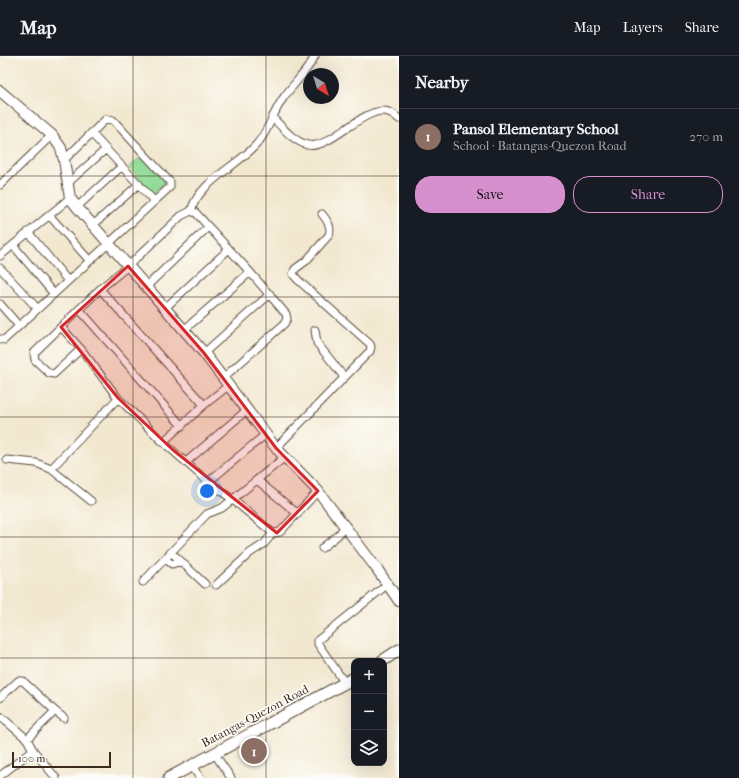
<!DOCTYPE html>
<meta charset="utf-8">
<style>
body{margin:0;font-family:"IM FELL French Canon",serif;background:#20242c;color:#f1f3f6}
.controls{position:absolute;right:12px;bottom:12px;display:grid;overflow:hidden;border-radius:8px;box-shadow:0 4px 16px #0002}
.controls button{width:36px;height:36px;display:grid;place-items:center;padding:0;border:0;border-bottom:1px solid #363941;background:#171b24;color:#f1f3f6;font:20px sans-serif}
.compass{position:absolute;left:303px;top:12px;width:36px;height:36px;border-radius:50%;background:#171b24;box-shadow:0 4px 16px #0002;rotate:142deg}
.scale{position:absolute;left:12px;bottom:10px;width:99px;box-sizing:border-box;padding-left:4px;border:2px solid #3b2a1e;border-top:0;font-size:11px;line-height:14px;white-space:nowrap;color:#3b2a1e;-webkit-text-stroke:3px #fdfcf7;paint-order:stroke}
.you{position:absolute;left:207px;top:435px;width:14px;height:14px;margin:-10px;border:3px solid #fff;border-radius:50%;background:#1a73e8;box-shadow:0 0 0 6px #1a73e833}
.badge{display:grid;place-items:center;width:26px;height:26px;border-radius:50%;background:#d690ce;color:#fff;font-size:13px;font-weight:700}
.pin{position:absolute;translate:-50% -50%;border:2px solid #fff;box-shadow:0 1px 4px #0006}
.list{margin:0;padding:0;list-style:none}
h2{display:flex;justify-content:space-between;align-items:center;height:52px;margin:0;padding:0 16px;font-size:17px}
h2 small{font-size:13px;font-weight:400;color:#9ea1a6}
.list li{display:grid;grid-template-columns:26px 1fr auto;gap:12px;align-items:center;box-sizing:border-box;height:56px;padding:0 16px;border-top:1px solid #363941}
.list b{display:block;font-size:15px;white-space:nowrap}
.list p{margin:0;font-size:13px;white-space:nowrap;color:#9ea1a6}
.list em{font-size:13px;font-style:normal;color:#9ea1a6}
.actions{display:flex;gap:8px;padding:12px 16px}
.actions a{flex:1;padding:9px 0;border:1px solid #d690ce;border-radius:16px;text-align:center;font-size:14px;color:#d690ce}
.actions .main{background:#d690ce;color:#111}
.icon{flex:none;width:22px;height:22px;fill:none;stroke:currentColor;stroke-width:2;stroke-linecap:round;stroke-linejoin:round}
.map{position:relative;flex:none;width:399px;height:722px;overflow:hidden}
header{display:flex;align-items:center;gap:24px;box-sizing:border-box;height:56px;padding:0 20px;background:#171b24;border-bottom:1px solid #363941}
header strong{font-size:19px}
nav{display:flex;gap:22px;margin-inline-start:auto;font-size:14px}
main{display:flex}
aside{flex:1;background:#171b24}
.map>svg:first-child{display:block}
.park{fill:#91db97;stroke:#66825a}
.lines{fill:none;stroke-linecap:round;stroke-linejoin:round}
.street-casing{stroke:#564639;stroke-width:9}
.secondary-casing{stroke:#564639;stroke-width:12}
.primary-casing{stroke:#564639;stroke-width:13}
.street{stroke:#fff;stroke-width:7}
.secondary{stroke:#fff;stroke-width:10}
.primary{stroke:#fff;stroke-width:11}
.marked{fill:#d62828;fill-opacity:0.2;stroke:#d62828;stroke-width:3;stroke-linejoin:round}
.grid{fill:none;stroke:#3b2a1e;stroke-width:1;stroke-opacity:0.55}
.labels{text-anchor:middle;stroke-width:3.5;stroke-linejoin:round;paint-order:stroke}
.street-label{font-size:12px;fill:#3b2a1e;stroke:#fdfcf7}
</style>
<header>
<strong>Map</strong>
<nav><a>Map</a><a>Layers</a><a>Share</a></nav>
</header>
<main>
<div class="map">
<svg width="399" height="722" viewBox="0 0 399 722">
<rect width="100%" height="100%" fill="#fdfcf7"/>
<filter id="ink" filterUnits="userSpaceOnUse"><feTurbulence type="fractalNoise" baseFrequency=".025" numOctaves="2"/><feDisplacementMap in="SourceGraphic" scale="8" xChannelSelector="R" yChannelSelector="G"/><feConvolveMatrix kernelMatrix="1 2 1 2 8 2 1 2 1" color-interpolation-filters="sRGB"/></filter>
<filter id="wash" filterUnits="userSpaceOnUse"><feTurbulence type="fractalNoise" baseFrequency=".012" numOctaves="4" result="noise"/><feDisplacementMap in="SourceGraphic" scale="16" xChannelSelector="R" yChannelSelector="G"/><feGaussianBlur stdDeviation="0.9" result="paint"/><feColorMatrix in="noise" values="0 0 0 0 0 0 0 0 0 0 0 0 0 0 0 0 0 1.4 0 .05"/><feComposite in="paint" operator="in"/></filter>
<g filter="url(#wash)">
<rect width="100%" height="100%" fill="#f2e8d0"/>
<path class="park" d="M142,99L167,125L153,138L129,112Z"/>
</g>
<g filter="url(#ink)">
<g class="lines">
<defs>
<path id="street" d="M272,61C282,71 294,86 308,89C328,94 360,55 383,55C389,55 395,59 399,63
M91,77L154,145
M68,127L106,93
M0,129L52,79
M77,151L122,110
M191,155C199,126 237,110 256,89C269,75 273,56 284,41C294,27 307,16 315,0
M49,159L90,205
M92,170L139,128
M28,176L68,225
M13,189L53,237
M0,200L70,142
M0,212L37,252
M147,230L208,171
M100,233L204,349
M0,248L19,270
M165,252L229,193
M79,253L182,370
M61,271L81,293L118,342L163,386L208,426L232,443L273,477L280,476L318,435
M184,274L250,216
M315,274L317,287L344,321
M0,283L4,284L170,131V126L113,64L106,63L64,104
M81,293L54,318L49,317L35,304L34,297L100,233L128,210L181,160L191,155L196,157L250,216L286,258L287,263L284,268L223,322
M204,297L270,238
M163,386L204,349L228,330
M276,392L370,295L371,291L370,288L298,224L293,218L295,213L306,205L329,179C332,170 327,165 322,158
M7,404L36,407L51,413L91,445
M186,406L247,354
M51,413L118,342
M257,424L298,458
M208,426L266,378
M322,492L337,480L345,471
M171,496L205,528
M165,503L172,508L181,505
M143,526L207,458L222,452L285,401
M216,529L250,497L264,488L273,477
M345,627L318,588V584L388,528
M0,642L18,625H23L55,655L27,683
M55,655L64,662
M0,660L27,683L33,694L56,722
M214,697L231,722
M192,710L200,722
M0,720L33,694"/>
<path id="secondary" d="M0,35L52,79L61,92L64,104L70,142L77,151L204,297L276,392L318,435L377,513L399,545"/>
<path id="primary" d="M382,605L399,594
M169,722L354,622"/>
</defs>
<use href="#street" class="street-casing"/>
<use href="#secondary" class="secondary-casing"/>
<use href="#primary" class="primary-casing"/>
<use href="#street" class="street"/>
<use href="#secondary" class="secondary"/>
<use href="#primary" class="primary"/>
</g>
</g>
<path class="marked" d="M128,210L204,297L276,392L318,435L277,477L173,394L118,342L61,271Z"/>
<path class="grid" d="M133,0V722M266,0V722M0,120H399M0,241H399M0,361H399M0,481H399M0,602H399"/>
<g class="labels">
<g class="street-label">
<text transform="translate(255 660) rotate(-28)" y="4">Batangas-Quezon Road</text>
</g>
</g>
</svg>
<div class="controls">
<button>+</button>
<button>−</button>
<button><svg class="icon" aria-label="layers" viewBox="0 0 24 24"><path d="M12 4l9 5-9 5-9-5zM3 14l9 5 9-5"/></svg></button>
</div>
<svg class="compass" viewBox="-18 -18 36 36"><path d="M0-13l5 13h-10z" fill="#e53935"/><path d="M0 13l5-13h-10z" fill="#9ea1a6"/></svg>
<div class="scale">100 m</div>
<div class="you"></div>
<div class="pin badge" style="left:254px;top:695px;background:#8d6e63">1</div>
</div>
<aside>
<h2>Nearby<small></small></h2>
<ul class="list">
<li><span class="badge" style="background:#8d6e63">1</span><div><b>Pansol Elementary School</b><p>School · Batangas-Quezon Road</p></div><em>270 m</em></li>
</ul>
<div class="actions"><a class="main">Save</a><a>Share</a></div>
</aside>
</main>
